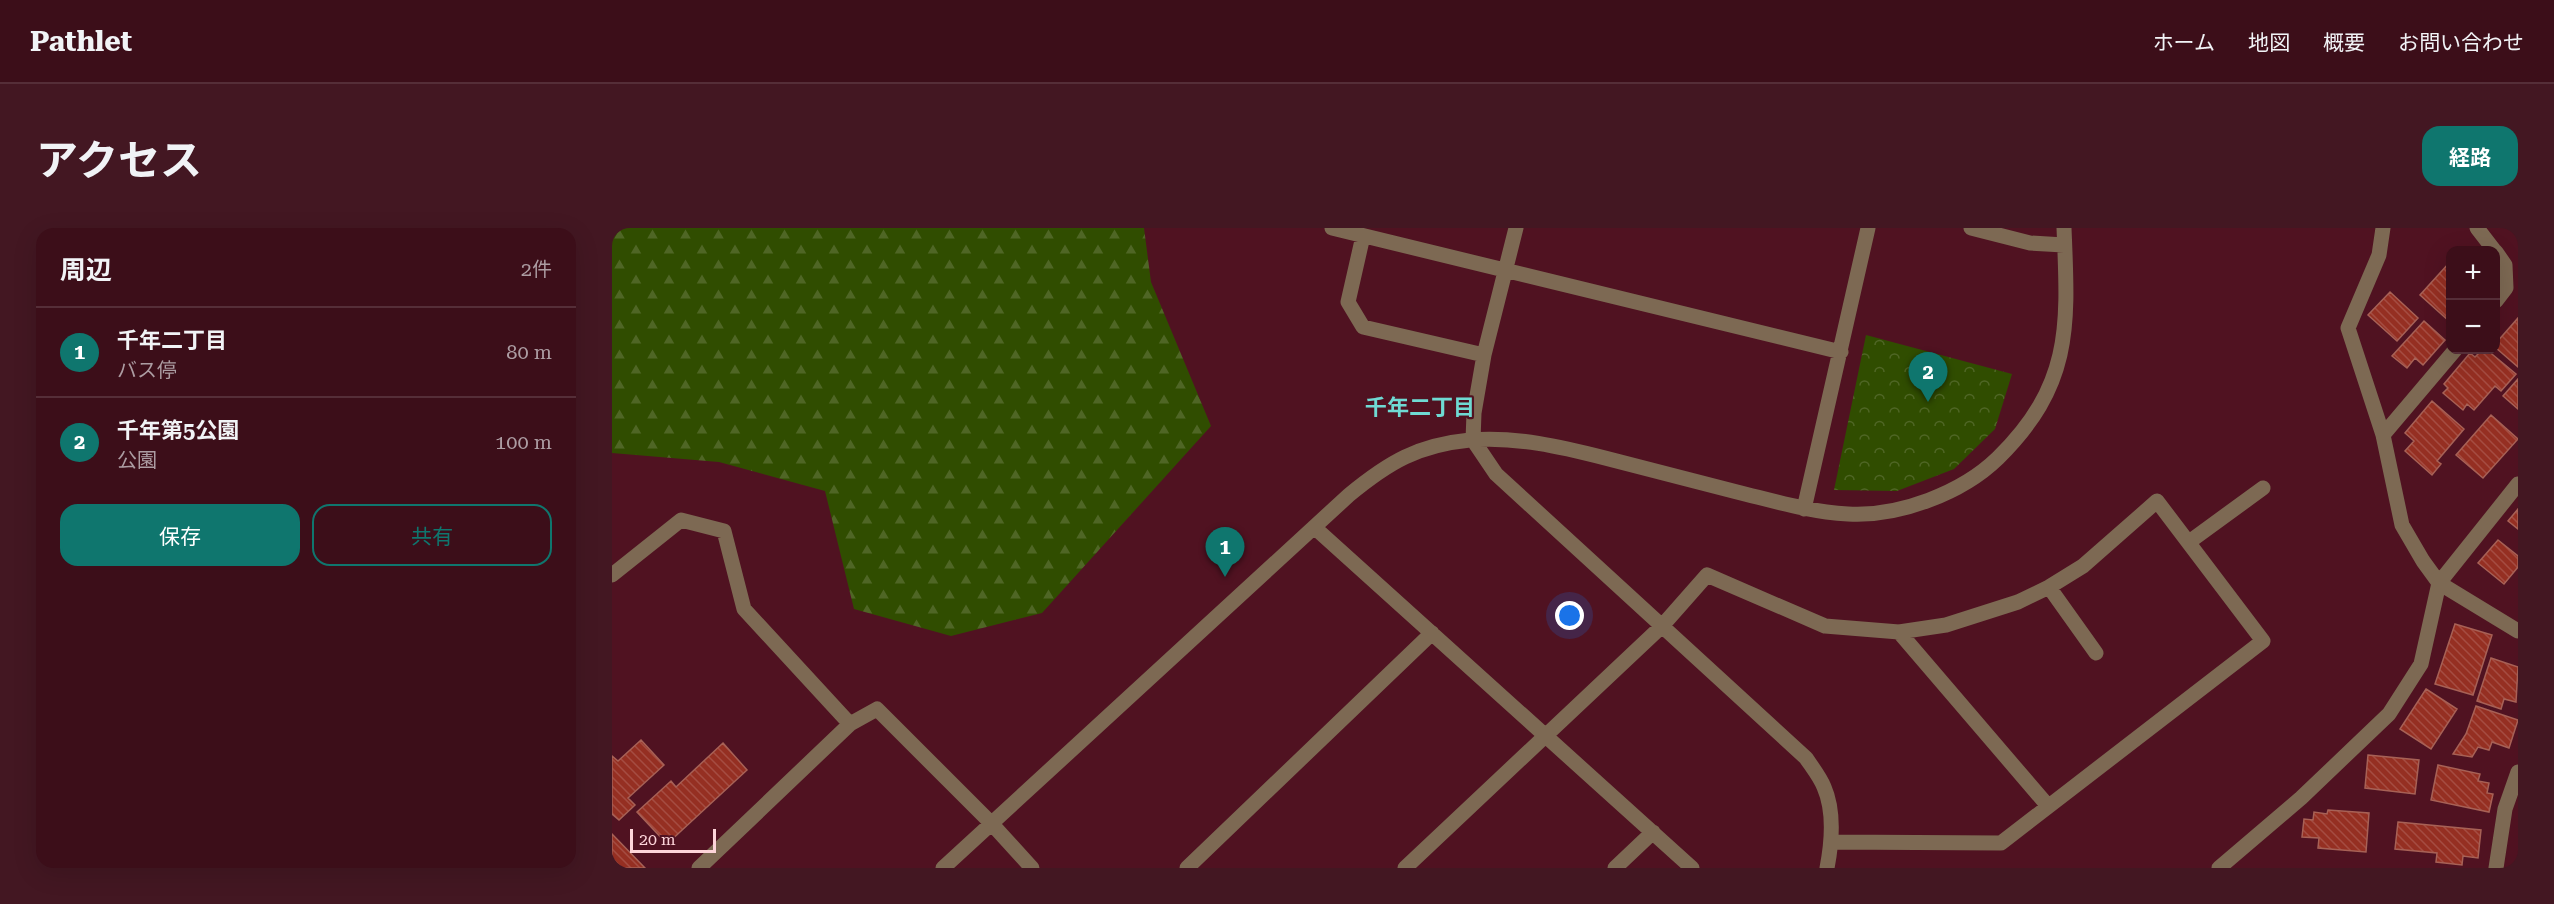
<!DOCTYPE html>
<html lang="ja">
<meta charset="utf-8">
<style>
body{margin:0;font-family:"Roboto Serif","Noto Sans JP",serif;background:#431722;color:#f1f3f6}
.controls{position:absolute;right:18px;top:18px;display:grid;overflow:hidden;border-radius:12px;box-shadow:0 6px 24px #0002}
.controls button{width:54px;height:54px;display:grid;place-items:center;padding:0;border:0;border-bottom:2px solid #552e38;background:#3c0e19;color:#f1f3f6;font:30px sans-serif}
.scale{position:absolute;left:18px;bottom:15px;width:86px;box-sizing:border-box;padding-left:6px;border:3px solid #fdd4d9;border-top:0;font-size:16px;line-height:21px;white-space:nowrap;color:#fdd4d9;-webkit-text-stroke:4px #501221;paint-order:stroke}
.you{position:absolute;left:958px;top:388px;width:21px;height:21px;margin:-15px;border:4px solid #fff;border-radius:50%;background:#1a73e8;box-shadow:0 0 0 9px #1a73e833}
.badge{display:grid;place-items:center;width:39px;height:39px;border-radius:50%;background:#0f766e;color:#fff;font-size:20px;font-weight:700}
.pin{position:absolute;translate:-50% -50px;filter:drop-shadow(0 2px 3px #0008)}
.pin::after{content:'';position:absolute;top:32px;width:21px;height:18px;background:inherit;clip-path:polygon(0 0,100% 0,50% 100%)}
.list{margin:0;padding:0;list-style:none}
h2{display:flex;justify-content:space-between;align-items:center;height:78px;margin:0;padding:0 24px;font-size:26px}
h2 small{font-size:20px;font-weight:400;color:#ac9ca2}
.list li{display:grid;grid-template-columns:39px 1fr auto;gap:18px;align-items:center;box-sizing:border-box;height:90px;padding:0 24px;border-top:2px solid #552e38}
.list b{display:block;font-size:22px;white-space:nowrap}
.list p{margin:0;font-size:20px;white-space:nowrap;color:#ac9ca2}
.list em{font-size:20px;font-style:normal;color:#ac9ca2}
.actions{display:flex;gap:12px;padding:18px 24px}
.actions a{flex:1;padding:14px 0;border:2px solid #0f766e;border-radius:18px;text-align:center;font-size:21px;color:#0f766e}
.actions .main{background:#0f766e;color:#fff}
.map{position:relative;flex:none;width:1906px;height:640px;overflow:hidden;border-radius:18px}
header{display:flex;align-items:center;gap:36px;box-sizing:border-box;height:84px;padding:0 30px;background:#3c0e19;border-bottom:2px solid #552e38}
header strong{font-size:28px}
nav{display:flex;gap:33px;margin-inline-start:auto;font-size:21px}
.intro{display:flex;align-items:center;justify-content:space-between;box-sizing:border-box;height:144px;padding:0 36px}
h1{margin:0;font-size:42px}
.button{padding:15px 27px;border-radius:18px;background:#0f766e;color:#fff;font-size:21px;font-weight:700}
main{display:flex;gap:36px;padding:0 36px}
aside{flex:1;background:#3c0e19;border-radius:18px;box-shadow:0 6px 24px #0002}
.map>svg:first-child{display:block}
.forest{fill:url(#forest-firs)}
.park{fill:url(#park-crowns)}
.building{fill:url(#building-back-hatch);stroke:#a76156;stroke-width:1.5}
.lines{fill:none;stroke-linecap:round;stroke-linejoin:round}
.minor{stroke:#7d6953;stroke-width:15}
.labels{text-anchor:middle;stroke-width:4.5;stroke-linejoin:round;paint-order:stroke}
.neighbourhood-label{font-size:22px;font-weight:bold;fill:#6fdad3;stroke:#501221}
</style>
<header>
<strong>Pathlet</strong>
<nav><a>ホーム</a><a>地図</a><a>概要</a><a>お問い合わせ</a></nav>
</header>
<div class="intro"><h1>アクセス</h1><a class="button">経路</a></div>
<main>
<aside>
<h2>周辺<small>2件</small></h2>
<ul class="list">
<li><span class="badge">1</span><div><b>千年二丁目</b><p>バス停</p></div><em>80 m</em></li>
<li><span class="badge">2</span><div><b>千年第5公園</b><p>公園</p></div><em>100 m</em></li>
</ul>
<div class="actions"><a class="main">保存</a><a>共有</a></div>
</aside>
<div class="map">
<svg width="1906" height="640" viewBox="0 0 1906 640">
<defs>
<pattern id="forest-firs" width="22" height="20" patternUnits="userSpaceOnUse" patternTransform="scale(1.5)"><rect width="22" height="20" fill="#304d00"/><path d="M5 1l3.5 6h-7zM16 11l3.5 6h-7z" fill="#4f6625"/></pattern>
<pattern id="park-crowns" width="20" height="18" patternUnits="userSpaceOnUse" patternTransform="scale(1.5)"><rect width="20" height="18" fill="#304d00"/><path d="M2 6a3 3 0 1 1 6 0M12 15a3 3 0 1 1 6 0" fill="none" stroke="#4f6625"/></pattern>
<pattern id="building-back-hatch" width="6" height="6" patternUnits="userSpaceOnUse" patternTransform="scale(1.5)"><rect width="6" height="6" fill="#952f22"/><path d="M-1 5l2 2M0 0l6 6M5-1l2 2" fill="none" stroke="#a54c42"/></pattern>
</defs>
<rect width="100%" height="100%" fill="#501221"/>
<path class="forest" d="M0,0H532L539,54L599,198L430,385L339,408L242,381L213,263L107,234L0,225Z"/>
<path class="park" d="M1254,107L1400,146L1383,201L1342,241L1285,263L1222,262Z"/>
<path class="building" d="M1838,34V91L1837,93L1808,67Z
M1778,64L1806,90L1785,113L1756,87Z
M1906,90V139L1884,120V115Z
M1812,93L1833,112L1811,137L1803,130L1795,140L1780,128Z
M1870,122H1875L1904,146L1889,163L1883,158L1862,182L1855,176L1851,182L1831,165L1836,160L1832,156L1858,125L1863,129Z
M1906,151V181L1891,168Z
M1820,173L1852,201L1825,233L1829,236L1820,247L1793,223L1802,213L1793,205Z
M1879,187L1906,211L1871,250L1844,227Z
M1906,281V301L1896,293Z
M1886,312L1906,328V339L1892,356L1866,335Z
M1843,396L1880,407L1861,467L1823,456Z
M1879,430L1906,439L1904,474L1892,471L1889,481L1865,473Z
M1814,461L1845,481L1819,521L1788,501Z
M1864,478L1906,492L1897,520L1880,514L1877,522L1866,519L1860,529L1841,526L1854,506Z
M29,512L52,537L16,570L23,577L7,592L0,586V528L6,533Z
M111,515L135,542L55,616L25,584L59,553L64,559Z
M1756,527L1807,532L1803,566L1753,560Z
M1826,537L1868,546L1866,553L1877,555L1875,565L1881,566L1877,584L1819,572Z
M1716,582L1757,585L1754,624L1706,620L1707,610L1690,609L1692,591L1701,592L1702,584L1715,586Z
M1786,594L1869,602L1866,630L1851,628L1850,637L1824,634L1825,625L1783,621Z
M0,606L33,640H0Z"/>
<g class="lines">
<path class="minor" d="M720,0L1229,124
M904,0L872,127L862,185L861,212L884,246L1194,530C1200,539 1208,549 1212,559C1223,584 1220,614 1215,640
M1359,0L1418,15L1452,17
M1771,0L1767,27L1736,100L1771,207L1790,297L1811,333L1827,355L1906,403
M1865,0L1882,22
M751,8L736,74L751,99L872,127
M1884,24L1893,37L1894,60L1884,73
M1771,207L1843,122
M1192,281L1256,0
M702,299L1080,640
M1577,314L1651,260
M0,347L69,292L112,303L132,381L238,496
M1437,359L1484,425
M1287,404L1436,578
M87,640L238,496L265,481L379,595L420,640
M331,640L737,267C777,234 806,217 858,212C903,208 950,219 993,230C1037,241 1081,253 1125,264C1162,273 1198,284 1236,286C1287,289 1350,265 1386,230C1461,156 1456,97 1452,0
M575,640L820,405
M793,640L1050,398L1095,347L1213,398L1287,404L1334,397L1406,374L1437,359L1471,338L1545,273L1651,413L1389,615L1220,614
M1003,640L1041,604
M1607,640L1689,570L1777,486L1809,436L1827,355L1906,256
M1884,640L1893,581L1906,544"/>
</g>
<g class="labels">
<g class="neighbourhood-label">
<text x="808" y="187">千年二丁目</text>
</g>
</g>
</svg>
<div class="controls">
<button>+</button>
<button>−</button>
</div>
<div class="scale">20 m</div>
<div class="you"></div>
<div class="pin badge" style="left:613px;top:349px">1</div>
<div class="pin badge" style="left:1316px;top:174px">2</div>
</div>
</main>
